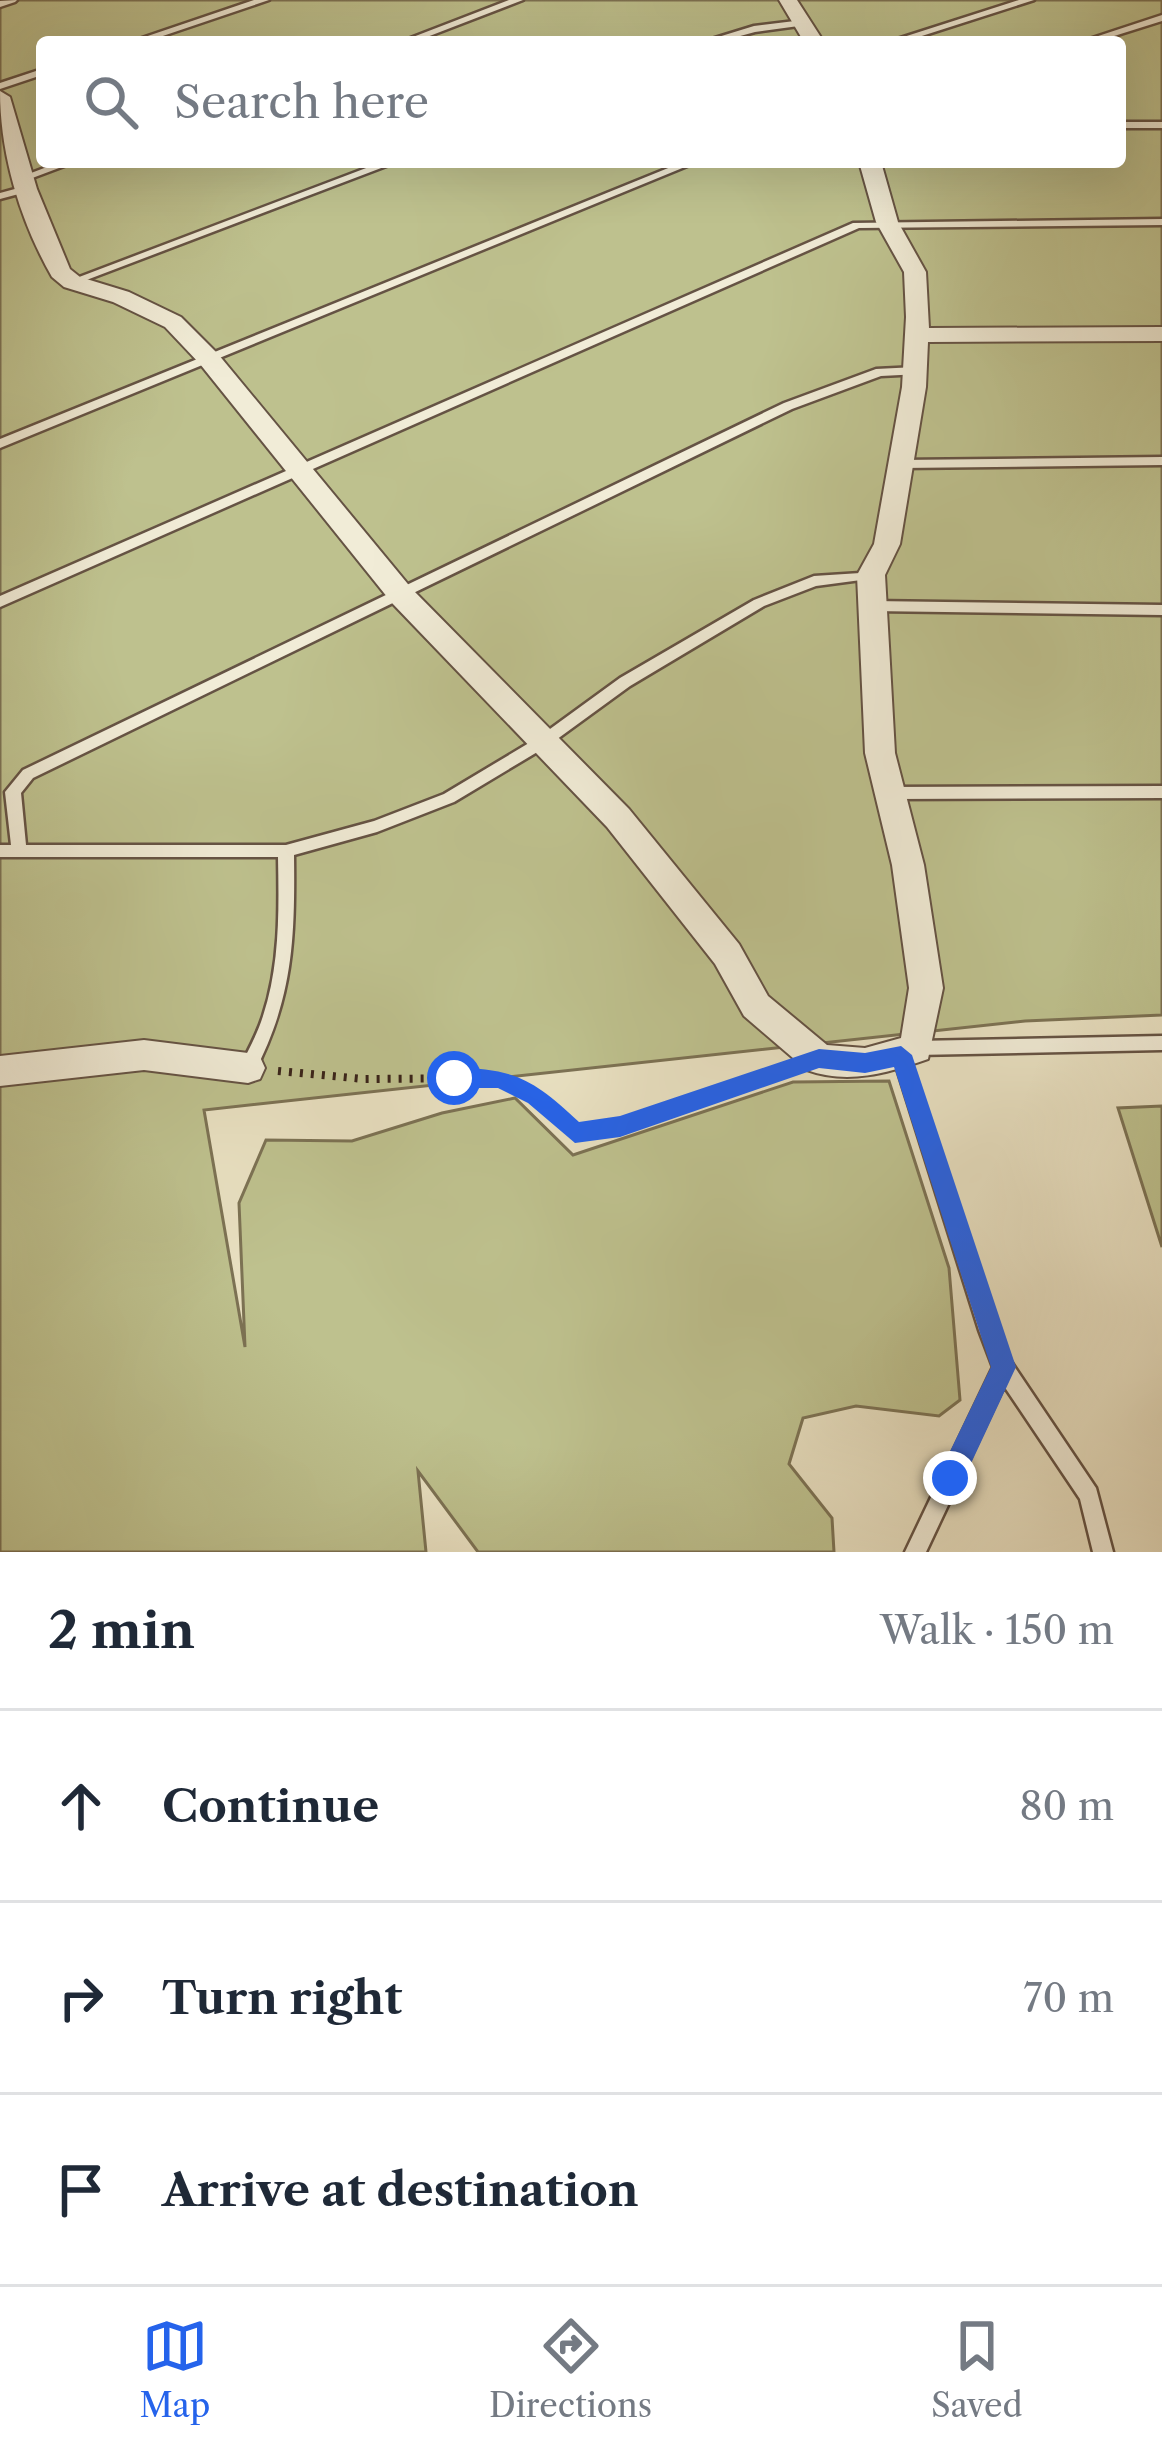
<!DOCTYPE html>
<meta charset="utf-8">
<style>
body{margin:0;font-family:"Libre Caslon Text",serif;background:#f2f2f3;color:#1f2937}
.stop{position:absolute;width:36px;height:36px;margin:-27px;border:9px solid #2563eb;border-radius:50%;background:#fff}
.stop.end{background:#2563eb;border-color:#fff;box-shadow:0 3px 12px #0008}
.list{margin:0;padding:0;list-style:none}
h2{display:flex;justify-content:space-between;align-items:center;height:156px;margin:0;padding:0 48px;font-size:51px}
h2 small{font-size:39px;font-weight:400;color:#747a83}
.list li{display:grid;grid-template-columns:78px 1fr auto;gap:36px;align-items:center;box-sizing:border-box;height:192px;padding:0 48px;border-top:3px solid #e0e1e3}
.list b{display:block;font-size:45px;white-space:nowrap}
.list em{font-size:39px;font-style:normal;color:#747a83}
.icon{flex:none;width:66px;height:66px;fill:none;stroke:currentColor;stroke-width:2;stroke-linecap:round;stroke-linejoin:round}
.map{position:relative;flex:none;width:1162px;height:1552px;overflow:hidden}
.search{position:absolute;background:#fff;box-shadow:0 12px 48px #0002;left:36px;right:36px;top:36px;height:132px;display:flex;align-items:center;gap:30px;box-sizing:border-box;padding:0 42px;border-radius:12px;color:#747a83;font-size:45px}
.sheet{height:732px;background:#fff}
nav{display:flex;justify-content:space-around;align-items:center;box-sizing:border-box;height:168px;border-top:3px solid #e0e1e3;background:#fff;font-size:33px;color:#747a83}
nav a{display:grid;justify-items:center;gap:6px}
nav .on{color:#2563eb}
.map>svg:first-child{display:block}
.green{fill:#bec18e;stroke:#7c7254;stroke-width:3;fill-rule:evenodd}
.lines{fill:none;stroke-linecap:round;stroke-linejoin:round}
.service-casing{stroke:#655344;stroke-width:5}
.minor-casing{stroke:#655344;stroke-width:4}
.path{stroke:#39241a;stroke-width:8;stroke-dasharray:3 8;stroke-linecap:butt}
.service{fill:#f1ecd7;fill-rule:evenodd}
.minor{fill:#f1ecd7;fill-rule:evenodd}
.route{fill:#2563eb}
</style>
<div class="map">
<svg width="1162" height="1552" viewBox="0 0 1162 1552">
<rect width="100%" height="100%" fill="#e9e1c2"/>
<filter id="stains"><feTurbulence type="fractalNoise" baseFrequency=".00167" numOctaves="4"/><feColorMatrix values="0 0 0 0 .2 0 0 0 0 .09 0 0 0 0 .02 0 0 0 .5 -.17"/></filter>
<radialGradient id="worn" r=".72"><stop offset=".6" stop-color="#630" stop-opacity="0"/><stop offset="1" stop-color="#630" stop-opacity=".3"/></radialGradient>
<path class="green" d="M0,0H1162V1015L1025,1021L204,1110L245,1347L239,1203L266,1140L352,1141L442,1113L515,1098L573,1155L793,1082L889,1081L949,1268L960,1400L939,1416L856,1406L803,1418L789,1464L832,1518L834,1552H478L418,1471L426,1552H0ZM42,42H1120V162H42Z
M1162,1106V1247L1118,1108Z"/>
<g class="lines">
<defs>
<path id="service" d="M17,0L15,2L0,7V1Z
M254,0H269L145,42H130Z
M509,0H523L414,42H400Z
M1019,0H1034L903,42H888Z
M1162,15V21L1095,42H1080Z
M803,20L806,21V25L755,32L718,42H702L754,26Z
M42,69V75L0,89V83Z
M1120,122H1162V128H1120Z
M60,162H75L27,180L18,178Z
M382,162H397L76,284L72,285L66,282Z
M683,162H697L0,448V439Z
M26,186L31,189L30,191L0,199V193Z
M1162,219V225L859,228L0,607V596L853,223Z
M916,367L922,371L920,374L881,376L792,409L33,778L21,793L26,845H286L374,821L444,794L539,737L620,678L754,600L814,576L876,572L878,575L876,578L816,586L764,606L630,686L549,745L454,802L377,832L294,855C295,939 293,998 254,1073L248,1076L242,1073L239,1068C248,1051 257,1035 263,1016C280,965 279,910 278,857H0V845H11L5,792L23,770L784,403L876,369Z
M1162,457V465L901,468L895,464L901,460Z
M872,601L1162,605V615L872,611L865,606Z
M1162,786V798L890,799L885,797L882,793L885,789L890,787Z
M1162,1036V1050L916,1055L910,1053L908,1048L910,1043L916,1041Z
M901,1049L907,1051L909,1056L997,1330L1010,1360L1096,1488L1113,1552H1093L1080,1499L1004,1386L926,1552H905L993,1367L979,1330L893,1056L895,1051Z"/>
<path id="minor" d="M779,0H797L824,42H804Z
M0,91L10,97L37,189L70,269L80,277L129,292L181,317L218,354L412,589L629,809L739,944L768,996L827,1045L865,1048L901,1038L909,988L892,865L865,753L857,575L874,544L902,387L906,317L904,272L876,222L859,162H881L898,222L926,272L929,328L1162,327V341L928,342L926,387L900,544L885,575L895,753L924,865L943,988L928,1059C888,1073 848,1085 807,1070L744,1016L715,964L607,827L392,603L200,364L165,327L113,302L64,287L52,277C20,221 0,154 0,91Z
M144,1040L248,1053L260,1057L265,1068L260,1079L248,1083L144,1070L0,1086V1056Z"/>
</defs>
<use href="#service" class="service-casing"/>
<use href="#minor" class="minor-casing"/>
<path class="path" d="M278,1071L364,1079L500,1078L535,1096L575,1133L620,1126L781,1071"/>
<use href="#service" class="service"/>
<use href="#minor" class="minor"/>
</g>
<path class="route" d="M901,1046L912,1055L1016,1367L960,1487L950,1491L941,1487L937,1478L991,1367L894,1067L865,1073L819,1068L620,1137L575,1143L528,1103L498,1088H454L443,1078L454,1068C516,1068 535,1081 579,1122L620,1116L819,1049L865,1053Z"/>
<rect width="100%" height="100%" filter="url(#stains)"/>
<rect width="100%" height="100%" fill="url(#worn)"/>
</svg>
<div class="stop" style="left:454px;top:1078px"></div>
<div class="stop end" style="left:950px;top:1478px"></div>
<div class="search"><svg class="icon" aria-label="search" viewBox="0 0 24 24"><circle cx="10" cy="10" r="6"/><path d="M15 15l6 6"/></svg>Search here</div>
</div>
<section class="sheet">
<h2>2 min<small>Walk · 150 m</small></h2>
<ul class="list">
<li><svg class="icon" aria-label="ahead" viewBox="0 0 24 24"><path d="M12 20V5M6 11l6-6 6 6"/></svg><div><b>Continue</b></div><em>80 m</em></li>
<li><svg class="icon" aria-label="right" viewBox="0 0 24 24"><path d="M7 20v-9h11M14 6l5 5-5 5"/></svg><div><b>Turn right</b></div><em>70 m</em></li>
<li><svg class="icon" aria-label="arrive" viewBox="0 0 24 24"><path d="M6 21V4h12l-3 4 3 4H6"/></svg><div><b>Arrive at destination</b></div></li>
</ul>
</section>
<nav>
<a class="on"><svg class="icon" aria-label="map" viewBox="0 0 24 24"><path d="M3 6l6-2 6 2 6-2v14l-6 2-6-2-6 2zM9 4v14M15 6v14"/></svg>Map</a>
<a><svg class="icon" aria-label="directions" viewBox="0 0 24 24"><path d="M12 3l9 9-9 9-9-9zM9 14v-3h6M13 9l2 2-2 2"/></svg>Directions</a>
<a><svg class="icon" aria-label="saved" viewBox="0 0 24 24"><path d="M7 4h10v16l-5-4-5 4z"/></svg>Saved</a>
</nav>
